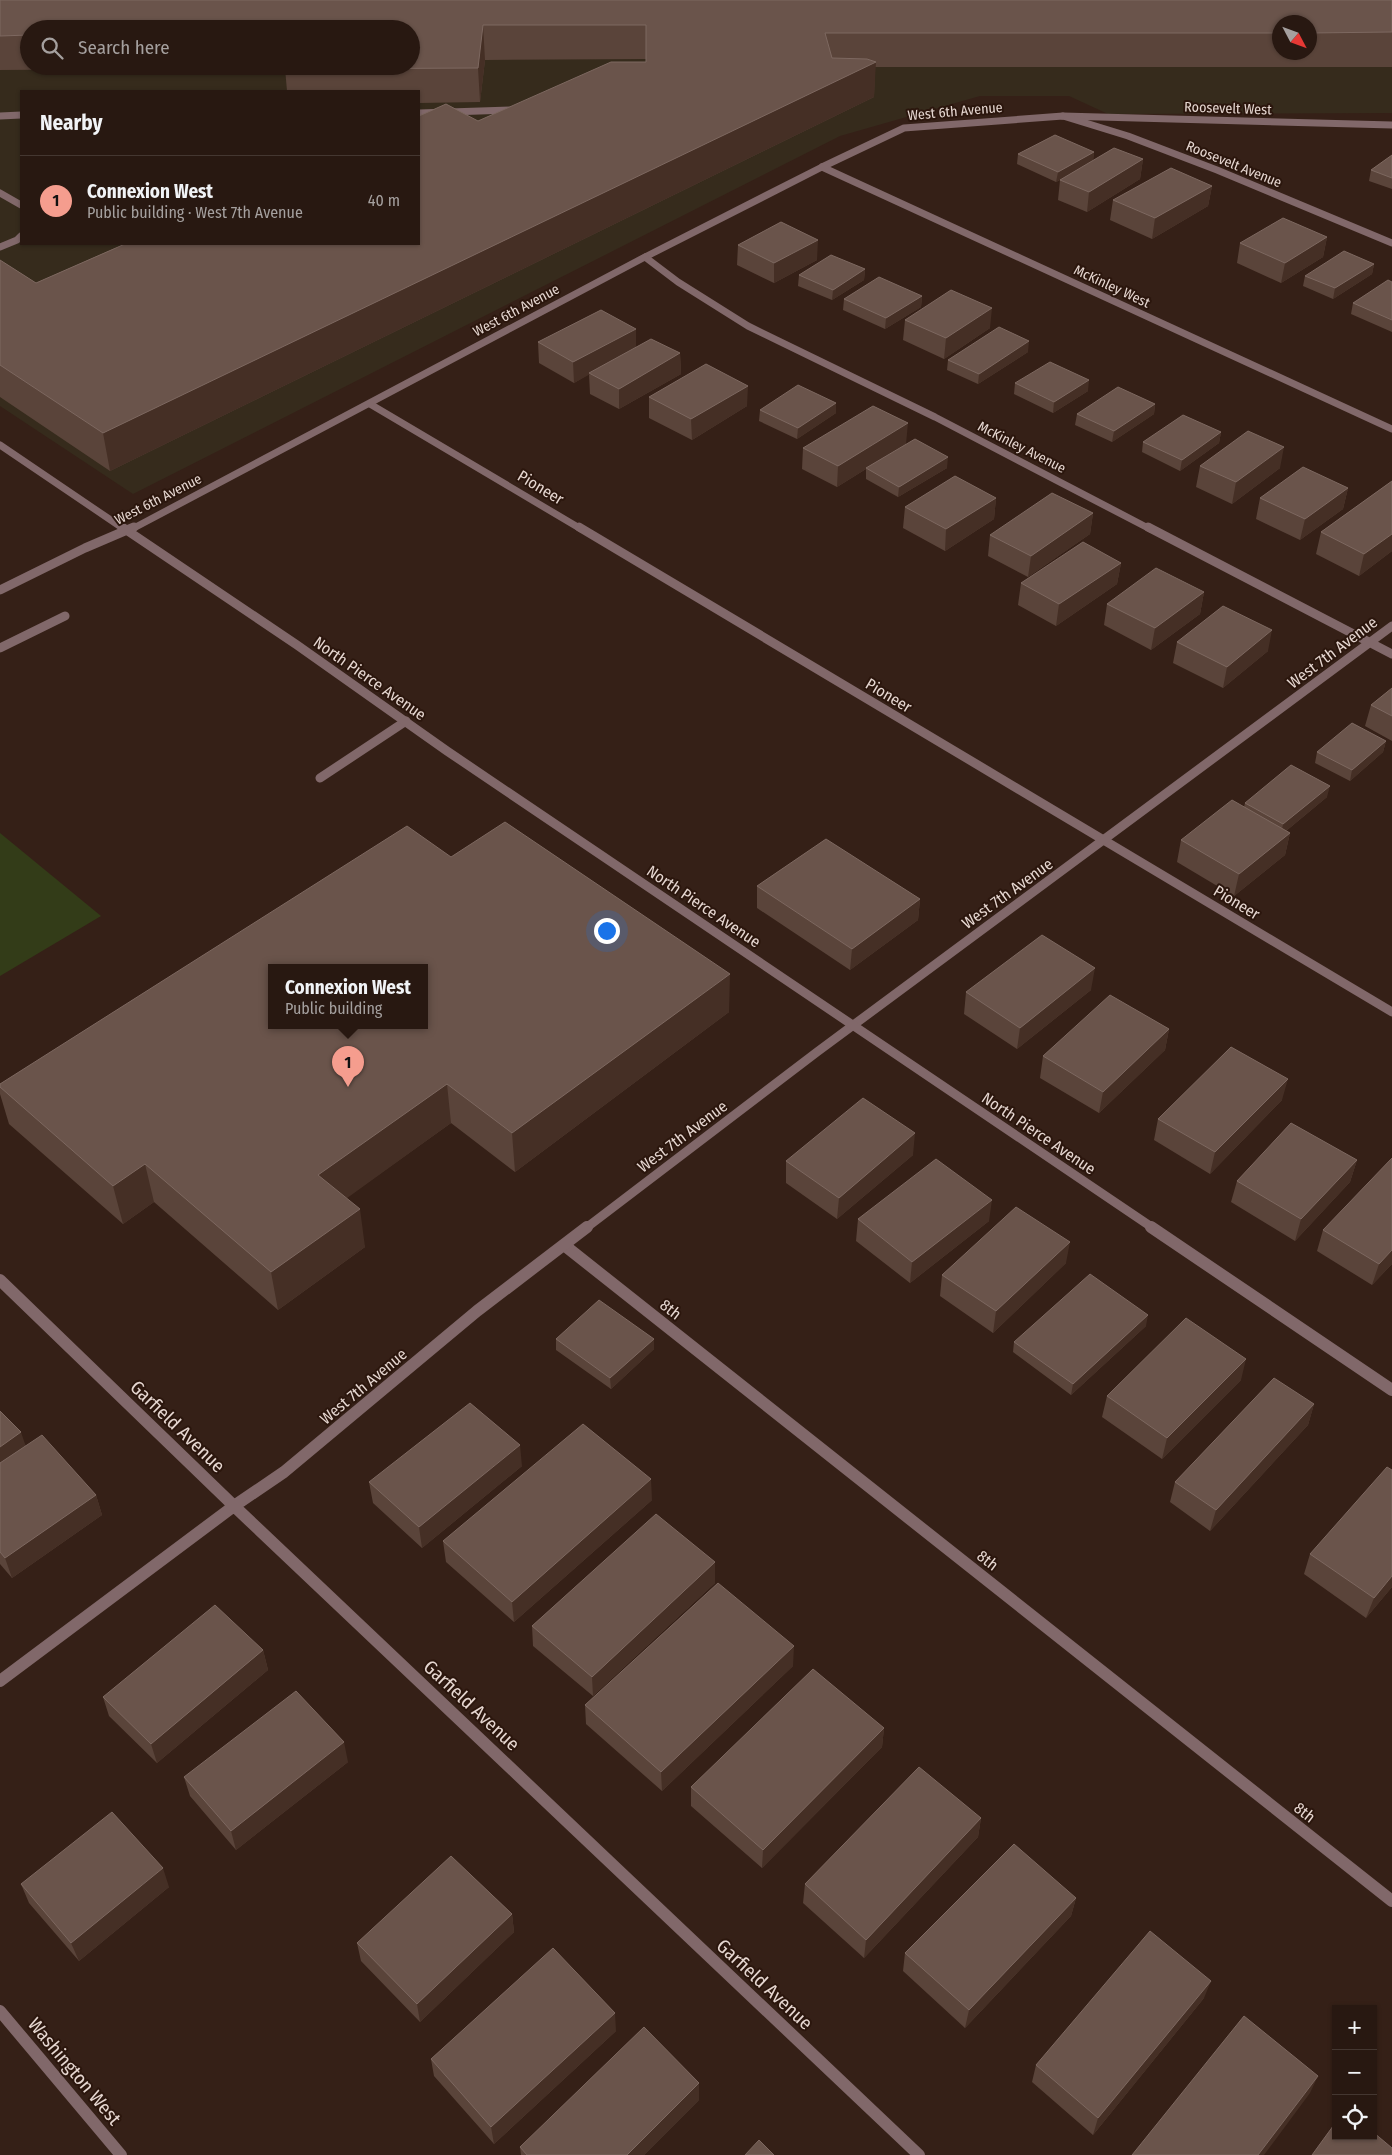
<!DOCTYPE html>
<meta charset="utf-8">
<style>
body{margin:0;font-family:"Fira Sans Condensed",sans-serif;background:#30211a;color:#f1f3f6}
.controls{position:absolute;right:15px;bottom:15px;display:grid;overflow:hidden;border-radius:0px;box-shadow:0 1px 4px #0004}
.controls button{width:45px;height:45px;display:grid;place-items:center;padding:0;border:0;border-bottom:1px solid #443731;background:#281811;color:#f1f3f6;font:25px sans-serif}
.compass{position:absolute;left:1272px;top:15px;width:45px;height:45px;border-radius:50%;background:#281811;box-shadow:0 1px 4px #0004;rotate:131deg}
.you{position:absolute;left:606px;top:930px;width:18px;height:18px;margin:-12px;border:4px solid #fff;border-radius:50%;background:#1a73e8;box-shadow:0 0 0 8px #1a73e833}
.badge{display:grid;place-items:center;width:32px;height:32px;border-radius:50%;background:#f59d8e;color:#111;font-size:16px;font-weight:700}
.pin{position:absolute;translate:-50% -41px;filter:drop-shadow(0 1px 2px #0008)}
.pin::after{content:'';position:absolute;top:26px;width:18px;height:15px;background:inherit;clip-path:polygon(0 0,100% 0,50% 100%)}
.popup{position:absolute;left:268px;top:964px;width:160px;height:65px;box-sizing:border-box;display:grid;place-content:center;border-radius:0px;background:#281811;filter:drop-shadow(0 1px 4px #0005);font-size:16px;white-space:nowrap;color:#a5a09f}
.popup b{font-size:19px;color:#f1f3f6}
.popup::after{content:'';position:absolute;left:50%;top:100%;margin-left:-10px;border:10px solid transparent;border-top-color:#281811}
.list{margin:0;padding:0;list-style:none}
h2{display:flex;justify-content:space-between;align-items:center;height:65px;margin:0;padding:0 20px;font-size:21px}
h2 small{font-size:16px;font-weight:400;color:#a5a09f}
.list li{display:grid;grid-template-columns:32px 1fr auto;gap:15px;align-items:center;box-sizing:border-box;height:90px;padding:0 20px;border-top:1px solid #443731}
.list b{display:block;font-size:19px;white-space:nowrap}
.list p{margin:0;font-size:16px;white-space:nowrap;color:#a5a09f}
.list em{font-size:16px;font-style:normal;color:#a5a09f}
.icon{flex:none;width:28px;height:28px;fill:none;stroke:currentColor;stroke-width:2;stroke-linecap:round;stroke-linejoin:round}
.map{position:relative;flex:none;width:1392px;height:2155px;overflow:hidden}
.search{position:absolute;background:#281811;box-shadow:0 1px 4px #0004;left:20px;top:20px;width:400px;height:55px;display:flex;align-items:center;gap:12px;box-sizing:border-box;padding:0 18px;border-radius:28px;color:#a5a09f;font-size:19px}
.panel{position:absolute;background:#281811;box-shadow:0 1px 4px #0004;left:20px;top:90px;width:400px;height:155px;border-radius:0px}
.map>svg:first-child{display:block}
.industrial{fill:#362b1c;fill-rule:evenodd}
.green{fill:#333c18}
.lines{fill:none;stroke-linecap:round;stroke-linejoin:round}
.service-far2{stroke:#81686a;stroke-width:7}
.service-far1{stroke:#81686a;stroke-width:9}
.service{stroke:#81686a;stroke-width:12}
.minor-far2{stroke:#81686a;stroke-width:7}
.minor-far1{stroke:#81686a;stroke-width:9}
.minor{stroke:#81686a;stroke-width:12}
.tertiary-far2{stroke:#81686a;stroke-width:7}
.tertiary-far1{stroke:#81686a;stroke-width:9}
.tertiary{stroke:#81686a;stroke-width:12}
.wall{fill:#5a443a;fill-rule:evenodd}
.shaded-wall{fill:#452f25}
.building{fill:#6a544b;stroke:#7d6860;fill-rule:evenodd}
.labels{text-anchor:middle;stroke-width:4;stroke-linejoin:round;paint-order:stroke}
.far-street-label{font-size:14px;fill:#e6d7d1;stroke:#2b160d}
.street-label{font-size:16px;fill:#e6d7d1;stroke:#2b160d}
.near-street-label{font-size:19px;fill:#e6d7d1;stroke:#2b160d}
</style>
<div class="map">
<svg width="1392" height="2155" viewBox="0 0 1392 2155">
<rect width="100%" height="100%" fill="#352017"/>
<path class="industrial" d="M0,0H1392V113L1108,114L1069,96H980L840,136L133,494L0,406ZM1280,22H1310V52H1280ZM29,29H411V66H29ZM21,91H419V244H21Z"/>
<path class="green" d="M0,833L101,916L0,976Z"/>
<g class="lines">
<path class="service-far2" d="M419,113L513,110
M0,116L21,115
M1063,116L1392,125
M822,167L1392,429
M0,193L21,205
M0,247L17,240L21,236
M370,404L581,529"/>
<path class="service-far1" d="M579,527L1392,1012
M0,648L65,616
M320,778L406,721"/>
<path class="service" d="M564,1245L1392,1901
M0,2011L121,2155"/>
<path class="minor-far2" d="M1150,529L935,417L748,326L678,282L645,257L822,167L904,128L1063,116L1128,136L1217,170L1392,243"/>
<path class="minor-far1" d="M1148,527L1392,654
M586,1228L817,1052L1392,626"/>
<path class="minor" d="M0,1280L234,1506L919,2155
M0,1681L234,1506L284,1472L477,1311L587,1227"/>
<path class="tertiary-far2" d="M0,445L124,529
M132,529L645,257"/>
<path class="tertiary-far1" d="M122,527L297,645L447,751L1153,1228
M0,590L85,548L134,527"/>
<path class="tertiary" d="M1151,1227L1392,1390"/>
</g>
<path class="wall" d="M0,0H1392V67H875L874,97L110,471L0,397V260L36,283L122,245V244H419L478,121L646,62V59L485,60L480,102L419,103V91H287L285,68L0,70ZM1280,22H1310V52H1280ZM29,29H411V66H29Z
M1094,152L1093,160L1143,159L1140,179L1087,212L1058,200L1060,180L1056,182L1017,164L1018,154Z
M1392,155V189L1369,181L1371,170Z
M1212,186L1208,206L1152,239L1110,220L1113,200Z
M1327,237L1323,257L1281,283L1237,263L1240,243Z
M738,245L817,260L774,283L737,265Z
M1374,264L1372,274L1333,299L1303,286L1305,276Z
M865,269L864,280L832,300L798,286L799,275Z
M1392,282V332L1351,314L1353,303Z
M922,296L921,307L885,329L843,310L844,299Z
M905,320L990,328L944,359L903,340Z
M538,342L680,353L681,374L619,409L590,394L589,374L574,383L539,363Z
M1028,352L978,384L947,370L948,360Z
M1015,383L1088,391L1053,413L1014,394Z
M649,397L747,406L692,440L649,418Z
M836,403V413L797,439L759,421L760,410Z
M1155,404L1154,414L1112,442L1075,425L1077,414Z
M1221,432L1219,443L1180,471L1142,452L1143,442Z
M906,444L885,457L947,468L898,497L866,479V469L837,487L802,469L803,448Z
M1200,466L1280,468L1232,504L1196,487Z
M1392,481V551L1359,576L1316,554L1321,532Z
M1348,488L1343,509L1300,540L1256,519L1260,498Z
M996,498L994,519L945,551L903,528L905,507Z
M1093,513L1090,534L1028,577L988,556L990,535Z
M1121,563L1117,584L1056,626L1018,605L1021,583Z
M1204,592L1200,614L1151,650L1104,625L1107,604Z
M1177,642L1268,651L1223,688L1173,663Z
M1392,688V741L1365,726L1371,705Z
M1386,741L1383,752L1350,781L1315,763L1317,752Z
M1327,797L1286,831L1290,833L1285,855L1234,896L1177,862L1181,840L1244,807L1245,803Z
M451,857L729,1012L515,1172L451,1123L346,1198L365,1247L278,1310L154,1202L123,1224L9,1124L0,1094V1084Z
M757,886L920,899L918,920L850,970L757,908Z
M1091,990L1017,1049L964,1014L966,992Z
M1169,1029L1165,1050L1099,1113L1040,1078L1043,1056Z
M1282,1100L1210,1174L1154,1140L1158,1119Z
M913,1155L837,1219L786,1183V1161Z
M1357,1160L1350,1182L1295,1241L1231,1202L1237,1181Z
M858,1219L989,1221L910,1283L856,1241Z
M1323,1230L1392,1264L1372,1285L1317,1251Z
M1066,1263L993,1333L940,1296L942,1275Z
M1146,1326L1071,1395L1013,1352L1014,1342Z
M556,1339H654V1349L611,1389L556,1350Z
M1241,1380L1162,1459L1102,1417L1107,1396Z
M1314,1404L1308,1425L1210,1531L1170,1502L1175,1482Z
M0,1411L26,1446L96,1495L102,1515L12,1578L0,1564Z
M522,1466L422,1548L373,1503L369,1482Z
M652,1500L514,1622L446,1562L443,1541Z
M1310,1554L1392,1587L1366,1618L1304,1574Z
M715,1562V1583L593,1696L533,1646L532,1626Z
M263,1650L268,1670L157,1763L109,1716L103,1697Z
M793,1666L662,1791L586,1724L585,1705Z
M884,1728L882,1747L762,1868L691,1806V1787Z
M348,1762L236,1850L190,1796L184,1777Z
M981,1818L978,1837L864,1958L803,1903L805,1884Z
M21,1884L169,1887L79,1961L29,1903Z
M1076,1898L1071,1916L965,2028L903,1971L905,1953Z
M512,1914L514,1932L420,2022L361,1961L357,1943Z
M1204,1998L1093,2135L1032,2082L1036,2065Z
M616,2031L494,2144L434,2076L431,2059Z
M699,2100L644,2155H521L520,2147Z"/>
<path class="shaded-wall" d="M483,25L485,60L480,102L478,68Z
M876,62L874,97L110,471L103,433Z
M1094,152L1093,162L1056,182L1058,172Z
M1143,159L1140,179L1087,212L1089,192Z
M1212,186L1208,206L1152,239L1155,218Z
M1327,237L1323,257L1281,283L1285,263Z
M818,240L817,260L774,283V263Z
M1374,264L1372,274L1333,299L1335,288Z
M865,269L864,280L832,300L833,290Z
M922,296L921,307L885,329L886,318Z
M992,308L990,328L944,359L946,338Z
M636,329V349L574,383L573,362Z
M1029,341L1028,352L978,384L979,374Z
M680,353L681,374L619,409V389Z
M1089,380L1088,391L1053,413L1054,402Z
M748,386L747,406L692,440L691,419Z
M836,403V413L797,439L798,428Z
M1155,404L1154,414L1112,442L1114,431Z
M908,423L906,444L837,487L838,466Z
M1221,432L1219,443L1180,471L1182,460Z
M1284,447L1280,468L1232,504L1236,482Z
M948,457L947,468L898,497L899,487Z
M1348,488L1343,509L1300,540L1305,519Z
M996,498L994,519L945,551L946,529Z
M1093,513L1090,534L1028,577L1031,556Z
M1392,534V551L1359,576L1364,554Z
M1121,563L1117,584L1056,626L1059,604Z
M1204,592L1200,614L1151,650L1155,628Z
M1272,630L1268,651L1223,688L1227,667Z
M1386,741L1383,752L1350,781L1352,770Z
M1330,786L1327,797L1281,835L1283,824Z
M1290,833L1285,855L1234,896L1239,874Z
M920,899L918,920L850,970L852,949Z
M1095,968L1091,990L1017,1049L1020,1028Z
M730,974L729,1012L515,1172L512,1133Z
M1169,1029L1165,1050L1099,1113L1103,1092Z
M1288,1079L1282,1100L1210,1174L1215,1152Z
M447,1084L451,1123L325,1214L318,1175Z
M915,1133L913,1155L837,1219L839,1198Z
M1357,1160L1350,1182L1295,1241L1301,1219Z
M145,1164L154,1202L123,1224L113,1186Z
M992,1200L989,1221L910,1283L912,1262Z
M360,1209L365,1247L278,1310L271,1272Z
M1070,1242L1066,1263L993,1333L996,1311Z
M1392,1250V1264L1372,1285L1379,1264Z
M1148,1315L1146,1326L1071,1395L1073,1384Z
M654,1339V1349L611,1389L610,1378Z
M1246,1359L1241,1380L1162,1459L1167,1438Z
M1314,1404L1308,1425L1210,1531L1216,1510Z
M21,1432L28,1453L0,1473V1447Z
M520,1445L522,1466L422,1548L419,1527Z
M651,1479L652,1500L514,1622L512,1602Z
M96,1495L102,1515L12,1578L5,1558Z
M715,1562V1583L593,1696L592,1677Z
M1392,1576V1587L1366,1618L1374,1598Z
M794,1646L793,1666L662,1791L661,1772Z
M263,1650L268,1670L157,1763L151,1744Z
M884,1728L882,1747L762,1868L763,1850Z
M344,1742L348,1762L236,1850L231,1831Z
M981,1818L978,1837L864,1958L866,1940Z
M163,1868L169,1887L79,1961L71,1943Z
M1076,1898L1071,1916L965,2028L969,2010Z
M512,1914L514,1932L420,2022L417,2004Z
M1211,1981L1204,1998L1093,2135L1098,2118Z
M615,2013L616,2031L494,2144L491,2127Z
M1318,2076L1310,2093L1264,2155H1258Z
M699,2083V2100L644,2155H627Z"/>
<path class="building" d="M0,0H1392V32L1310,33V22H1280V33H825L832,58L867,59L876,62L103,433L0,365V260L36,283L125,244H419V116L446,104L478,121L611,62H646V25H483L478,68L284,69L285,66H411V29H29V35L0,36Z
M1055,135L1094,152L1058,172L1018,154Z
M1114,148L1143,159L1089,192L1060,180Z
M1392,155V178L1371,170Z
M1171,168L1212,186L1155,218L1113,200Z
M1283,218L1327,237L1285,263L1240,243Z
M781,222L818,240L774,263L738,245Z
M1344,251L1374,264L1335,288L1305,276Z
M831,255L865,269L833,290L799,275Z
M879,277L922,296L886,318L844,299Z
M1388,280L1392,282V320L1353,303Z
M951,290L992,308L946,338L905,320Z
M601,310L636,329L573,362L538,342Z
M999,327L1029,341L979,374L948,360Z
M651,339L680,353L619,389L589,373Z
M1050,362L1089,380L1054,402L1015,383Z
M706,364L748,386L691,419L649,397Z
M798,385L836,403L798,428L760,410Z
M1118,387L1155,404L1114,431L1077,414Z
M873,406L908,423L838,466L803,448Z
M1183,415L1221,432L1182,460L1143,442Z
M1248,431L1284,447L1236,482L1200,466Z
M915,439L948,457L899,487L866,468Z
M1303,467L1348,488L1305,519L1260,498Z
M955,476L996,498L946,529L905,507Z
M1392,481V534L1364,554L1321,532Z
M1052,493L1093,513L1031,556L990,535Z
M1083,542L1121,563L1059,604L1021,583Z
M1156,568L1204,592L1155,628L1107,604Z
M1223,606L1272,630L1227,667L1177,642Z
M1392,688V716L1371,705Z
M1352,723L1386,741L1352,770L1317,752Z
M1291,765L1330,786L1283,824L1245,803Z
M1232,800L1290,833L1239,874L1181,840Z
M505,822L730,974L512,1133L447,1084L318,1175L360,1209L271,1272L145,1164L113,1186L0,1087V1084L407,826L451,857ZM272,968H424V1026H272Z
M826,839L920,899L852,949L757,886Z
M1042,935L1095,968L1020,1028L966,992Z
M1110,995L1169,1029L1103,1092L1043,1056Z
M1231,1047L1288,1079L1215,1152L1158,1119Z
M863,1098L915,1133L839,1198L786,1161Z
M1291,1123L1357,1160L1301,1219L1237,1181Z
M1392,1158V1250L1379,1264L1323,1230Z
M936,1159L992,1200L912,1262L858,1219Z
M1016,1207L1070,1242L996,1311L942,1275Z
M1090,1274L1148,1315L1073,1384L1014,1342Z
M599,1300L654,1339L610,1378L556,1339Z
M1186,1318L1246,1359L1167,1438L1107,1396Z
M1274,1378L1314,1404L1216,1510L1175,1482Z
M470,1403L520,1445L419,1527L369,1482Z
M0,1411L21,1432L0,1447Z
M583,1424L651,1479L512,1602L443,1541Z
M42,1435L96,1495L5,1558L0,1552V1463Z
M1387,1467L1392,1470V1576L1374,1598L1310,1554Z
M656,1514L715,1562L592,1677L532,1626Z
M718,1583L794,1646L661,1772L585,1705Z
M215,1605L263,1650L151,1744L103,1697Z
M813,1669L884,1728L763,1850L691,1787Z
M296,1691L344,1742L231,1831L184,1777Z
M919,1767L981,1818L866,1940L805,1884Z
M112,1812L163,1868L71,1943L21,1884Z
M1014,1844L1076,1898L969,2010L905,1953Z
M451,1856L512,1914L417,2004L357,1943Z
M1150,1931L1211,1981L1098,2118L1036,2065Z
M553,1948L615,2013L491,2127L431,2059Z
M1244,2016L1318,2076L1258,2155H1132Z
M644,2027L699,2083L627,2155H527L520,2147Z
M1336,2122V2136H1373V2132L1392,2148V2155H1312Z
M759,2140L774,2155H745Z"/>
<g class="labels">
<g class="far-street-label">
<text transform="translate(1228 108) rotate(2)" y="5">Roosevelt West</text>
<text transform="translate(955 111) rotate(-5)" y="5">West 6th Avenue</text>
<text transform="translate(1234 164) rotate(22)" y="5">Roosevelt Avenue</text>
<text transform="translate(1112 286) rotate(25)" y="5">McKinley West</text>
<text transform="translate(516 310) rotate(-28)" y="5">West 6th Avenue</text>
<text transform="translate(1022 447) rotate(27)" y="5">McKinley Avenue</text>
<text transform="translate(158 499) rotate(-27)" y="5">West 6th Avenue</text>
</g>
<g class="street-label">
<text transform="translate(541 487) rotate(31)" y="6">Pioneer</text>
<text transform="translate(1332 652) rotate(-37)" y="6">West 7th Avenue</text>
<text transform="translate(370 678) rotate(35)" y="6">North Pierce Avenue</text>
<text transform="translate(889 695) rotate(31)" y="6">Pioneer</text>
<text transform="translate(1007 893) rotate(-36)" y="6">West 7th Avenue</text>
<text transform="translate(1237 902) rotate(31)" y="6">Pioneer</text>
<text transform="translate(704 906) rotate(34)" y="6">North Pierce Avenue</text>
<text transform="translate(1039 1133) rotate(34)" y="6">North Pierce Avenue</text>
<text transform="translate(682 1136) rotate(-37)" y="6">West 7th Avenue</text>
<text transform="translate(671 1309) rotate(38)" y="6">8th</text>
<text transform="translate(363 1386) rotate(-40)" y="6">West 7th Avenue</text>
<text transform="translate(988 1560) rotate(38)" y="6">8th</text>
<text transform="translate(1305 1812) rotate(38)" y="6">8th</text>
</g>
<g class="near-street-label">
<text transform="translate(178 1426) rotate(44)" y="7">Garfield Avenue</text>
<text transform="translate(472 1705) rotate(43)" y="7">Garfield Avenue</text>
<text transform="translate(765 1984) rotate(43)" y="7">Garfield Avenue</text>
<text transform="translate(75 2071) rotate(50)" y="7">Washington West</text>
</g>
</g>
</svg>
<div class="controls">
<button>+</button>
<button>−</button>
<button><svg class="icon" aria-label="locate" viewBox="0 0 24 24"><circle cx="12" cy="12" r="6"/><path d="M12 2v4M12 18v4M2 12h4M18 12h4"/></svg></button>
</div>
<svg class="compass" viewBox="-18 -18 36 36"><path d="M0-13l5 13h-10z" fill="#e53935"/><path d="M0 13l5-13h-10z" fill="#a5a09f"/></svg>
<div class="you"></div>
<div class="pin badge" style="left:348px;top:1087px">1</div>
<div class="popup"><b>Connexion West</b>Public building</div>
<div class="search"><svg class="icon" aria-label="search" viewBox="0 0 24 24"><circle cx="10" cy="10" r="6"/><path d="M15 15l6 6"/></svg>Search here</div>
<section class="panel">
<h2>Nearby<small></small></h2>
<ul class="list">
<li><span class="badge">1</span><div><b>Connexion West</b><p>Public building · West 7th Avenue</p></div><em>40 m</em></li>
</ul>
</section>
</div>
